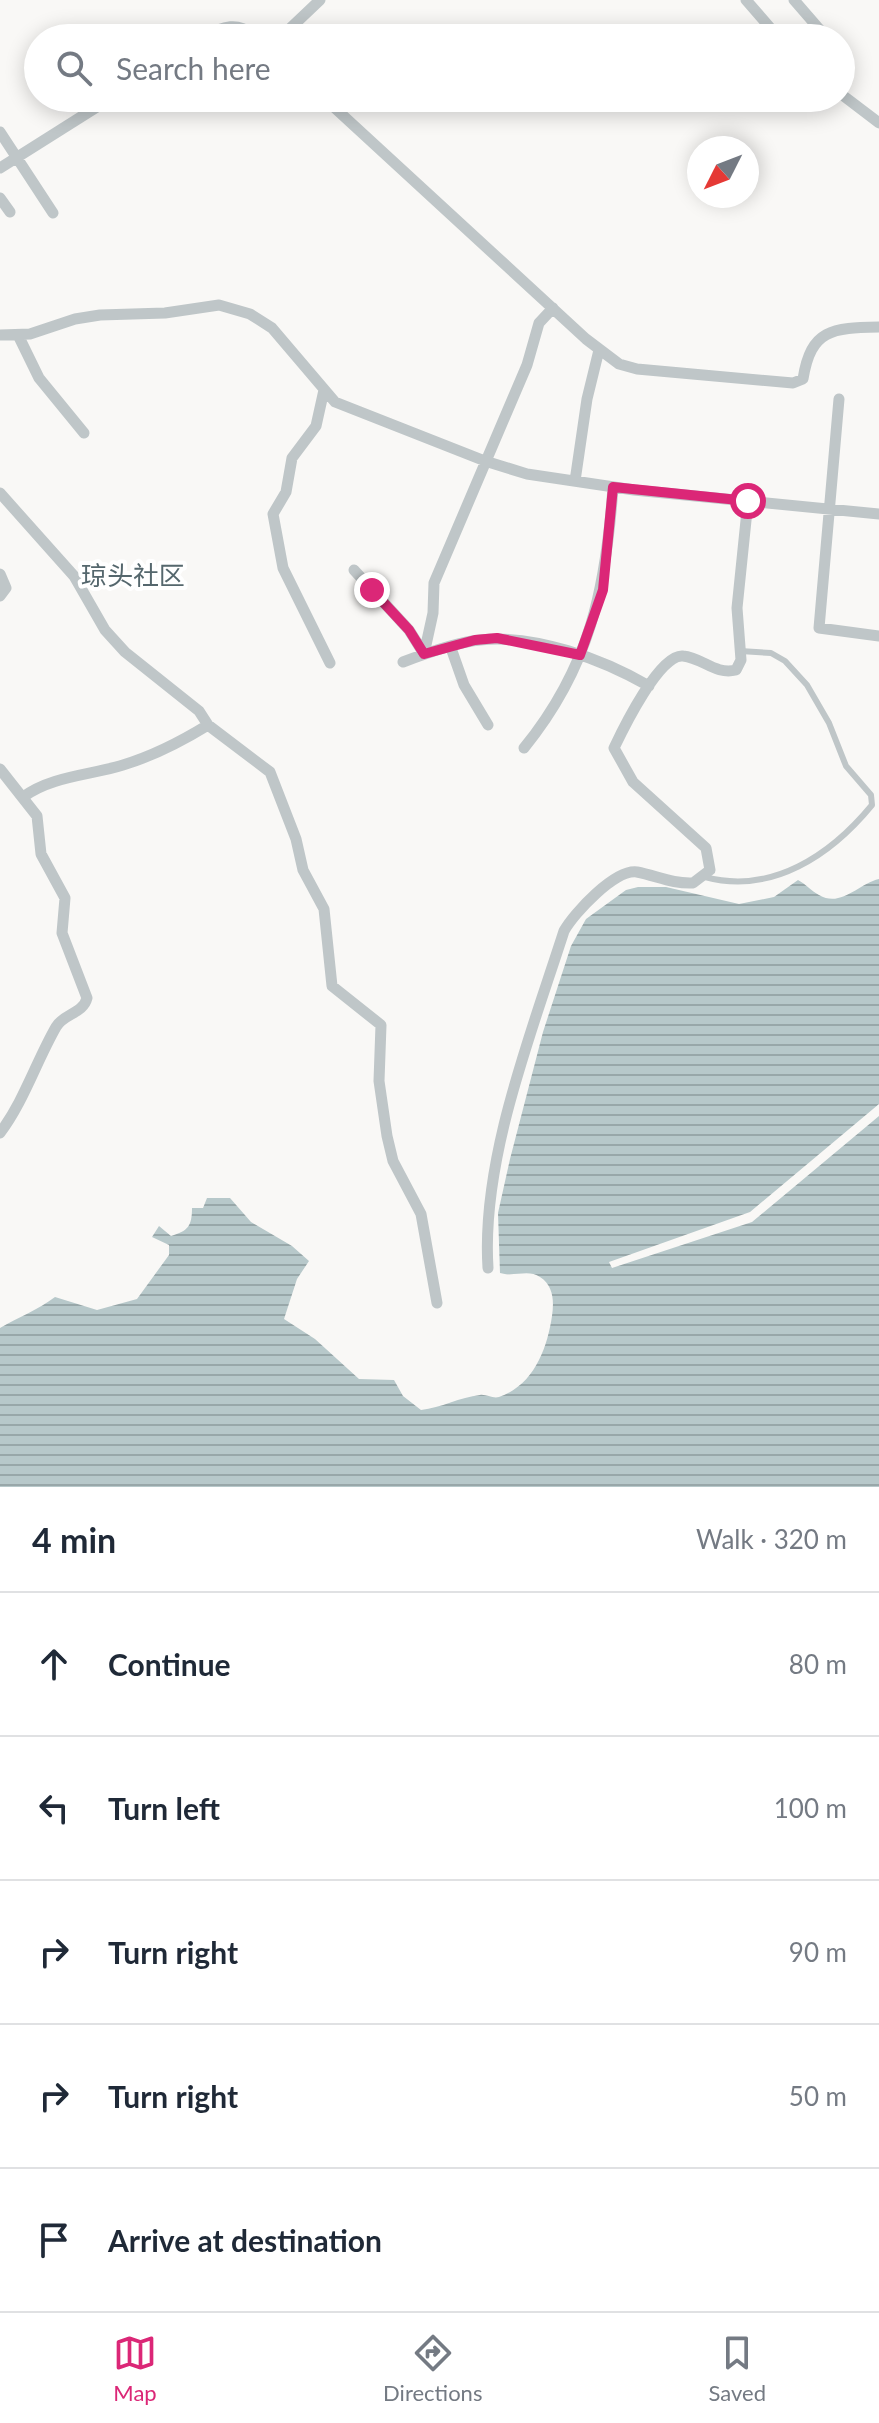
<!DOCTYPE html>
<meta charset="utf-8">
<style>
body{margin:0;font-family:Lato,"Noto Sans SC",sans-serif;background:#f2f2f3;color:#1f2937}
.compass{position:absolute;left:687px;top:136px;width:72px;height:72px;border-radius:50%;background:#fff;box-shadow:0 4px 20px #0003;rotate:228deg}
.stop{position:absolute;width:24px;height:24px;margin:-18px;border:6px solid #db2777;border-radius:50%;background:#fff}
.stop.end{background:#db2777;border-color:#fff;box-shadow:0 2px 8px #0008}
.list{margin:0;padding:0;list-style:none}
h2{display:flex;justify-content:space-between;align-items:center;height:104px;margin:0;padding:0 32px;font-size:34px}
h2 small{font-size:26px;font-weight:400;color:#747a83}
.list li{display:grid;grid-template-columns:52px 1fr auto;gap:24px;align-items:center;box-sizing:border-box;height:144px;padding:0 32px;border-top:2px solid #e0e1e3}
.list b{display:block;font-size:30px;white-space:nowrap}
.list em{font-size:26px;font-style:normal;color:#747a83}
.icon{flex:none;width:44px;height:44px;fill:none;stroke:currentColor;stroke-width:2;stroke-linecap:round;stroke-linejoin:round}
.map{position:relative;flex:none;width:879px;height:1487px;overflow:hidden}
.search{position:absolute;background:#fff;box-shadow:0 4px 20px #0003;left:24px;right:24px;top:24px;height:88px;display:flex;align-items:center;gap:20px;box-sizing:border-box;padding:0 28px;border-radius:44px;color:#747a83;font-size:30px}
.sheet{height:824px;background:#fff}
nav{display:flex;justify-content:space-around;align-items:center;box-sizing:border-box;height:112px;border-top:2px solid #e0e1e3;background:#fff;font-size:22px;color:#747a83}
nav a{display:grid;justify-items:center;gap:4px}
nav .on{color:#db2777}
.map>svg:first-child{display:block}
.water{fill:url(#water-rules)}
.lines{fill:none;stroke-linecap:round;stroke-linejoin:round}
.lane{stroke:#bfc6c8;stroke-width:6}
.street{stroke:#bfc6c8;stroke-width:11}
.route{stroke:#db2777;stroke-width:10}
.labels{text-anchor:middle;stroke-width:8;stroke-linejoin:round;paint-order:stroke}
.quarter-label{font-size:26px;fill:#55676d;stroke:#fff}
</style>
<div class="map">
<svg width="879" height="1487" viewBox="0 0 879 1487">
<defs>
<pattern id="water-rules" width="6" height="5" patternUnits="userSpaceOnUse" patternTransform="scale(2)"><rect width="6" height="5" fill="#b7c8ca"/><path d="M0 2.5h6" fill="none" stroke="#98a7a9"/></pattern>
</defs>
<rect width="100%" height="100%" fill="#f9f8f6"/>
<path class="water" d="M879,879V1104L750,1212L609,1262L612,1268L752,1222L879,1116V1487H0V1328C19,1317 38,1310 55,1297L97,1310L137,1299L169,1255V1245L152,1237L159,1226L171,1236C188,1231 192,1226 192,1208H203L207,1198H230L251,1222L292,1246L309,1261L297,1279L284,1319L315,1339L359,1379L394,1380L403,1396L421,1410C441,1408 460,1397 480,1395C486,1394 493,1399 499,1397C534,1385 547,1349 552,1316C554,1302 554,1286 540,1277C529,1269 514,1277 500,1273L498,1213L510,1159L543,1032L571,946L586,919L626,890L638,887H666L739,904L774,897L798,880C806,884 811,891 819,895C841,908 858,884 879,879Z"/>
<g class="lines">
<path class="lane" d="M705,877C772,895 831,855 872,805L871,795L846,766L829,723L807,685L785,661L771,653L740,651"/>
<path class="street" d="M746,0L779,38
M794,0L827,38
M202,38C222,26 239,20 257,38
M280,38L320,0
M841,94L879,123
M324,98L586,339L619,364L637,369L793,383L803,379C811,329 832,328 879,327
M0,132L53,213
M0,168L111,98
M0,198L10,212
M0,335L30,334L75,319L100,315L165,313L219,305L250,314L272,328L335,402L485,461L527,474L634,490L879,514
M18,335L39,378L84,433
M324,390L316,426L292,458L286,492L273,514L283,568L330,663
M839,399L819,628L879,636
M575,481L587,399L599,350
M0,493L74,576L105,630L125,652L199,711L208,725L270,772L296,839L303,870L324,909L332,986L381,1025L379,1081L387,1136L393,1161L421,1214L437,1303
M354,570L409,630L424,654L433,613L434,583L527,365L539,323L553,308
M0,574L6,588L0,596
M451,648L464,685L488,725
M403,662C424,654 458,642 480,640C535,634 602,659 649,686
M524,748C590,667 606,588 613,487
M0,769L37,816L41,854L65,898L62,933L87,998C83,1014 64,1013 56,1027C36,1062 24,1101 0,1133
M23,797C51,776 91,775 123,765C153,756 182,741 208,725
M488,1268C481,1160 531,1034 564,931C574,913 615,869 637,872C657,876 673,884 693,883L710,870L706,848L633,782L614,748C623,729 660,653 683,656C703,658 715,675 736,670L741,660L737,608L748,501"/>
</g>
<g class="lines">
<path class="route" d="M372,590L409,630L424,654L475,640L497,638L580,655L603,590L613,487L748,501"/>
</g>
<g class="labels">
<g class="quarter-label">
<text x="133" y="585">琼头社区</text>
</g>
</g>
</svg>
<svg class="compass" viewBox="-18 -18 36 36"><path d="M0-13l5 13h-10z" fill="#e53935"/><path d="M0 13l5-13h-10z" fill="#747a83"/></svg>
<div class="stop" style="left:748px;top:501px"></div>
<div class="stop end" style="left:372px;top:590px"></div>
<div class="search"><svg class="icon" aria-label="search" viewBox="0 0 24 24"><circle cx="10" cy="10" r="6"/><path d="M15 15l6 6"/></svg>Search here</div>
</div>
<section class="sheet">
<h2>4 min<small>Walk · 320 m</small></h2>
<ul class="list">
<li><svg class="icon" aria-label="ahead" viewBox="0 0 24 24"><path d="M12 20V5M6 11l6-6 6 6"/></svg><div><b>Continue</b></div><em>80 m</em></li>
<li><svg class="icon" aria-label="left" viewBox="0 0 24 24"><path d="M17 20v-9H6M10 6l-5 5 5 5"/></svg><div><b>Turn left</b></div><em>100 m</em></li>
<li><svg class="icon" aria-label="right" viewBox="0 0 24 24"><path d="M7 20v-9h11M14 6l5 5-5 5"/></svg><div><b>Turn right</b></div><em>90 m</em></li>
<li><svg class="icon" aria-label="right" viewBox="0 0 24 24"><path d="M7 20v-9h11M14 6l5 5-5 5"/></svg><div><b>Turn right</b></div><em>50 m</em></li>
<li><svg class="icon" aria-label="arrive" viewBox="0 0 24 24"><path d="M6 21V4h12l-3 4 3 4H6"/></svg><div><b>Arrive at destination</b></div></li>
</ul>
</section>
<nav>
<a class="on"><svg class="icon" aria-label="map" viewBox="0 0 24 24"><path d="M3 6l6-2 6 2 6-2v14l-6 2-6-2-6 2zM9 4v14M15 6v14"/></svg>Map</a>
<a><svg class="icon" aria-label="directions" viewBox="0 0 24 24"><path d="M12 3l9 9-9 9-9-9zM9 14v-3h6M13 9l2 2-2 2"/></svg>Directions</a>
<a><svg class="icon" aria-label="saved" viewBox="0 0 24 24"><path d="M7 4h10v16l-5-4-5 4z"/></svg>Saved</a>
</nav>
